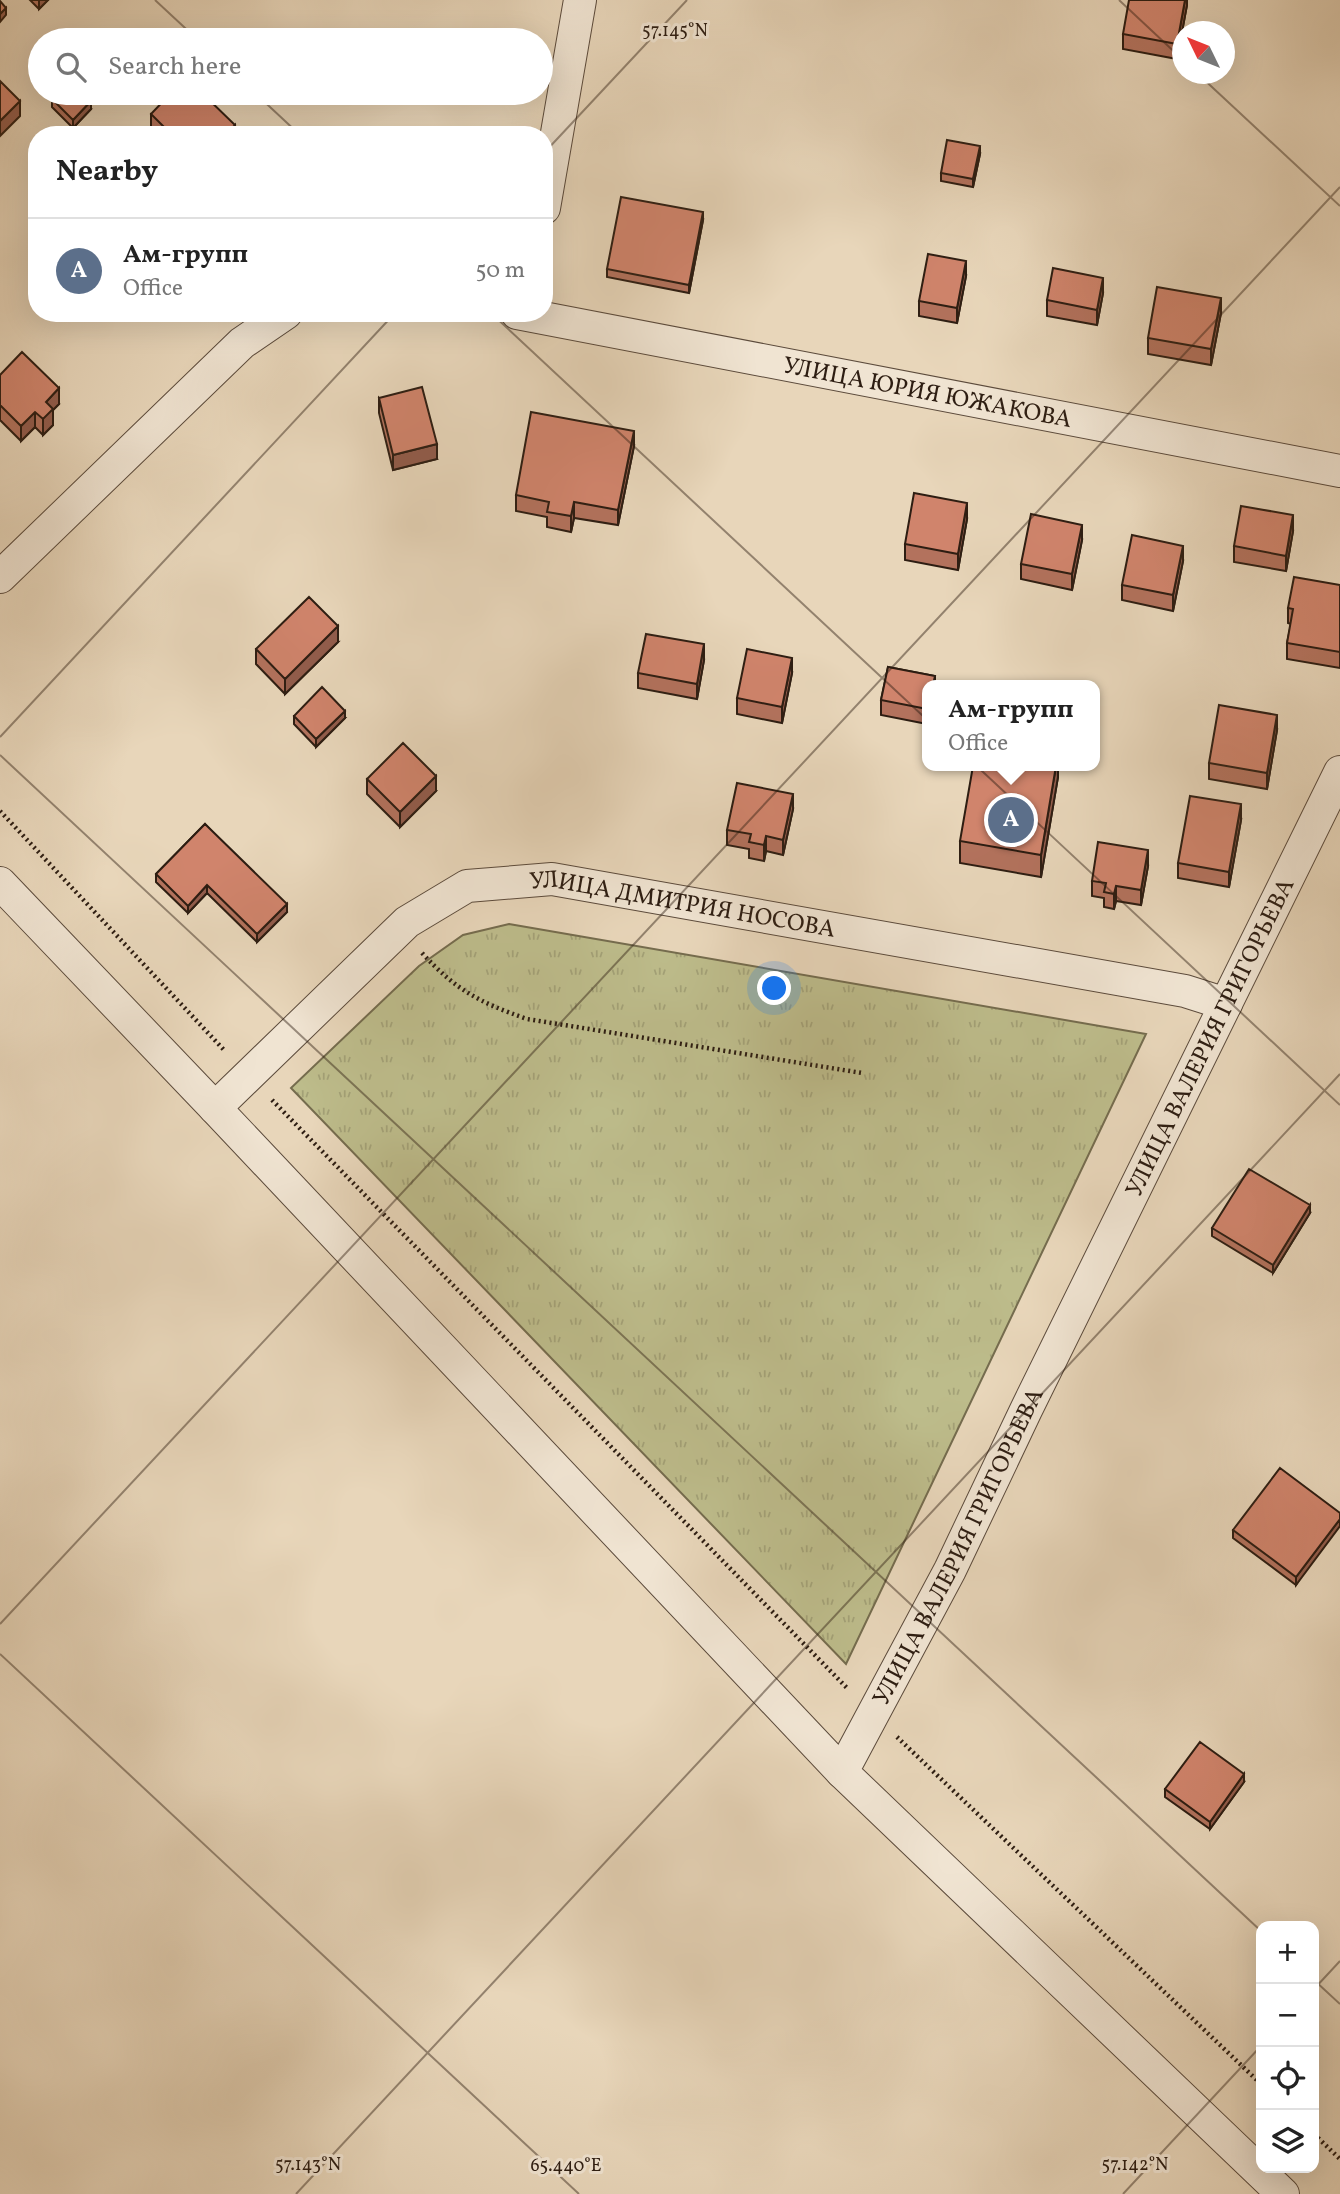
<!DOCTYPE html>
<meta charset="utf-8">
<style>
body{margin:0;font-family:Vollkorn,serif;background:#f2f2f2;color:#222}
.controls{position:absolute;right:21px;bottom:21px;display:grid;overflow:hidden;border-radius:14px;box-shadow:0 7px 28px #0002}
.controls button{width:63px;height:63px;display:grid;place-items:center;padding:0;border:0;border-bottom:2px solid #e0e0e0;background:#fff;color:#222;font:35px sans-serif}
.compass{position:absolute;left:1172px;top:21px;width:63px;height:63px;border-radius:50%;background:#fff;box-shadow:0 7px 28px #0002;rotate:313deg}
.you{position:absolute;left:775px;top:989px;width:24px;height:24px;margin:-18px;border:5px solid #fff;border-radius:50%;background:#1a73e8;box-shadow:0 0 0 10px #1a73e833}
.badge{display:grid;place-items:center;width:46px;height:46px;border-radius:50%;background:#2563eb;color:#fff;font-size:23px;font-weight:700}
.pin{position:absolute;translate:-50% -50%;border:4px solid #fff;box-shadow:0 2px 7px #0006}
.popup{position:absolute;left:922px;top:680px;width:178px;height:91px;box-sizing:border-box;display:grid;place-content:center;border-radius:14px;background:#fff;filter:drop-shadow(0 2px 5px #0005);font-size:23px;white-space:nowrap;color:#767676}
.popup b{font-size:26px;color:#222}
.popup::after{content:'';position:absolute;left:50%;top:100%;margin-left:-14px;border:14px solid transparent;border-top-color:#fff}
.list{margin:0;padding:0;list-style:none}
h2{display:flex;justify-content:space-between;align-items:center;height:91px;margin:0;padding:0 28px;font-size:30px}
h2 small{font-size:23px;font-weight:400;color:#767676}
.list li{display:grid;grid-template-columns:46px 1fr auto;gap:21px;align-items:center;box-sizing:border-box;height:105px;padding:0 28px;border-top:2px solid #e0e0e0}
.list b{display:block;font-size:26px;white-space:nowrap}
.list p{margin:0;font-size:23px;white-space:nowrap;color:#767676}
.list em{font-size:23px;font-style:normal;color:#767676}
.icon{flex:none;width:38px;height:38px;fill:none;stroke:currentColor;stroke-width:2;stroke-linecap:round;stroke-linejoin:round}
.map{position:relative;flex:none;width:1340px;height:2194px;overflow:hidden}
.search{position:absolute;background:#fff;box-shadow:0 7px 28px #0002;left:28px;top:28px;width:525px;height:77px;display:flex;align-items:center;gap:18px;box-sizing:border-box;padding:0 24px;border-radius:38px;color:#767676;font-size:26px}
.panel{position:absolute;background:#fff;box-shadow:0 7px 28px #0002;left:28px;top:126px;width:525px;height:196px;border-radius:28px}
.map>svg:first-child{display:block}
.grass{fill:url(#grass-tufts);stroke:#756c4e;stroke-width:2}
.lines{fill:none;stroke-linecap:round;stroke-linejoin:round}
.minor-casing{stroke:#5c4b3c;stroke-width:34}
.path{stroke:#2d1d12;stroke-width:4.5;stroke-dasharray:2 3.5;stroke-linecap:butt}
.minor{stroke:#f0e4d2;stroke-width:32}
.wall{fill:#b3725d;stroke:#2d1d12;stroke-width:2}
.shaded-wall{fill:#925c4c;stroke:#2d1d12;stroke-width:2}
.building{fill:#d0846c;stroke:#2d1d12;stroke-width:2}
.ticks{fill:none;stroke:#2d1d12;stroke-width:2;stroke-opacity:0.45}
.labels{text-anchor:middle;stroke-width:6;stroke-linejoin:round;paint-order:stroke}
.street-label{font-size:24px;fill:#2d1d12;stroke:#f0e4d2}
.ticks-label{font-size:18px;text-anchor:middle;fill:#2d1d12;stroke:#f0e4d2;stroke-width:6;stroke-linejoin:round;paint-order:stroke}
</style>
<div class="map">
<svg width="1340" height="2194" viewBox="0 0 1340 2194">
<defs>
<pattern id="grass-tufts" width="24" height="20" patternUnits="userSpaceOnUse" patternTransform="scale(1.75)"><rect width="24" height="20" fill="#bdbc8b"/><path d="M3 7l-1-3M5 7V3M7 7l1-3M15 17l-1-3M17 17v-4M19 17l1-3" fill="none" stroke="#a3a177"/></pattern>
</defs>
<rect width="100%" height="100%" fill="#e8d6ba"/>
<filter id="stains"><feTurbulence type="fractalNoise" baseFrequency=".00286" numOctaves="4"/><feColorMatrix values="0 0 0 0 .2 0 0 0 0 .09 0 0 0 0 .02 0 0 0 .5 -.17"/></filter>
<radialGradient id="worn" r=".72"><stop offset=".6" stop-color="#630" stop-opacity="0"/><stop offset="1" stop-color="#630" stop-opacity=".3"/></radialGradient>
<path class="grass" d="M509,924L1146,1034L846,1664L291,1088L419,966L463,935Z"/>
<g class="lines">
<defs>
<g id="minor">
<path d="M544,208L580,0"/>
<path id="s1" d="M517,313L1340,471"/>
<path d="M0,577L242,343L286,313"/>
<path d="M0,883L215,1108L842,1772"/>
<path id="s2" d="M215,1108L407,922L467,886L552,879L1185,991L1226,1004"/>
<path id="s3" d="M1283,2194L842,1772L950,1570L1026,1410L1340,772"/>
</g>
</defs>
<use href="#minor" class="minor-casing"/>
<path class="path" d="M0,811L225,1051
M422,953C457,991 479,1002 527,1019L862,1073
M272,1100L848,1689
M897,1737L1261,2084
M1314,2134L1340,2159"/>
<use href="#minor" class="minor"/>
</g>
<path class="wall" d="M30,0H48L39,9Z
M1187,0V5L1177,59L1123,49V34Z
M52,99L91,109L73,128L52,107Z
M151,114L235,135H156L151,129Z
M980,154L973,187L941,181V173Z
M703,220L689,293L607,277V269Z
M966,276L957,323L919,316V301Z
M1103,293L1097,325L1047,316V300Z
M1221,313L1211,365L1148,354V338Z
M0,375L59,404L53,410V425L43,435L35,427L21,441L0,420Z
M379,398L437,459L393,470L379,413Z
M634,446L618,525L574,518L571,532L547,527V517L516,511V495Z
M967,519L958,570L905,560V544Z
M1293,531L1286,571L1234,562V546Z
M1082,540L1072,590L1021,579V564Z
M1183,561L1173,611L1122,600V585Z
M1340,585V668L1287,659V643L1291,624L1288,623V608Z
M338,642L285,694L256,664V649Z
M704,660L697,699L638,688V673Z
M888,667L935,676V685H927V724L881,715V700Z
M792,673L782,723L737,714V698Z
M294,716L345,718L316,747L294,724Z
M1277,730L1267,789L1209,779V763Z
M1058,766V777L1041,877L960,863V841Z
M367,779L436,791L400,827L367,794Z
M793,809L783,855L766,851L764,861L749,858V849L727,845V830Z
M1241,820L1229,887L1178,878V863Z
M205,824L287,912L257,942L207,893L188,913L156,882V874Z
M1148,866L1141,905L1116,901L1114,909L1104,907V898L1092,896V881Z
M1310,1213L1273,1273L1212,1236V1228Z
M1340,1513L1296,1585L1233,1538V1530Z
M1244,1782L1210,1829L1165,1797V1789Z"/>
<path class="shaded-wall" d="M39,0H48L39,9Z
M1185,0H1187V5L1177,59V44Z
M6,8V15L0,22V14Z
M20,101V116L0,136V121Z
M91,101V109L73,128V120Z
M235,125V135H226Z
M980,146V154L973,187V179Z
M703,212V220L689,293V285Z
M966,261V276L957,323V308Z
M1103,278V293L1097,325V310Z
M1221,298V313L1211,365V349Z
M59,388V404L53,410V425L43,435V419L46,402Z
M35,412V427L21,441V426Z
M634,431V446L618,525V510Z
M437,444V459L393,470V455Z
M574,502V518L571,532V516Z
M967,503V519L958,570V554Z
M1293,515V531L1286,571V556Z
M1082,525V540L1072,590V574Z
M1183,546V561L1173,611V595Z
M338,626V642L285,694V679Z
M704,644V660L697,699V684Z
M792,658V673L782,723V707Z
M345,711V718L316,747V739Z
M1277,715V730L1267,789V773Z
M1056,766H1058V777L1041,877V855Z
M436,776V791L400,827V812Z
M793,794V809L783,855V840Z
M1241,804V820L1229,887V872Z
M766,836V851L764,861V845Z
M1148,850V866L1141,905V890Z
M207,885V893L188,913V906Z
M1116,886V901L1114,909V894Z
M287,904V912L257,942V934Z
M1310,1205V1213L1273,1273V1265Z
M1340,1519V1526L1296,1585V1577Z
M1244,1774V1782L1210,1829V1822Z"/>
<path class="building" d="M1129,0H1185L1177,44L1123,34Z
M0,1L6,8L0,14Z
M0,81L20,101L0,121Z
M58,93H82L91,101L73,120L52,99Z
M171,93H202L235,125L226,135H172L151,114Z
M947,140L980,146L973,179L941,173Z
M621,197L703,212L689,285L607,269Z
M928,254L966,261L957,308L919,301Z
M1053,268L1103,278L1097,310L1047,300Z
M1157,287L1221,298L1211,349L1148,338Z
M22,352L59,388L46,402L53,409L43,419L35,412L21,426L0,405V375Z
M422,387L437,444L393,455L379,398Z
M531,412L634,431L618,510L574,502L571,516L547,512L549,502L516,495Z
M914,493L967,503L958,554L905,544Z
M1241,506L1293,515L1286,556L1234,546Z
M1031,514L1082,525L1072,574L1021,564Z
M1132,535L1183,546L1173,595L1122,585Z
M1294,577L1340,585V652L1287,643L1293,609L1288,608Z
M309,597L338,626L285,679L256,649Z
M646,634L704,644L697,684L638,673Z
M747,649L792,658L782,707L737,698Z
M888,667L935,676L933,685H927V709L881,700Z
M322,687L345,711L316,739L294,716Z
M1219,705L1277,715L1267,773L1209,763Z
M403,743L436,776L400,812L367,779Z
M973,766H1056L1041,855L960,841Z
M737,783L793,794L783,840L766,836L764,845L749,842L751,834L727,830Z
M1190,796L1241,804L1229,872L1178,863Z
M205,824L287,904L257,934L207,885L188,906L156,874Z
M1098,842L1148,850L1141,890L1116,886L1114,894L1104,892L1106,883L1092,881Z
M1249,1169L1310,1205L1273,1265L1212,1228Z
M1280,1468L1340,1513V1519L1296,1577L1233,1530Z
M1200,1742L1244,1774L1210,1822L1165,1789Z"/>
<path class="ticks" d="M155,0L198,40M1119,0L1182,59M1198,74L1340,206M255,93L300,135M544,153L687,0M491,313L1340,1105M0,737L395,313M0,755L1261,1931M0,1624L1340,187M0,1654L579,2194M1314,1980L1340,2004M1314,1989L1340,1961M296,2194L1340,1074M1123,2194L1261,2046"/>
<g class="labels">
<g class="street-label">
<text dy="8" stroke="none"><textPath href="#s1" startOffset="418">УЛИЦА ЮРИЯ ЮЖАКОВА</textPath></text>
<text dy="8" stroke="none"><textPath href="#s2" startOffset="555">УЛИЦА ДМИТРИЯ НОСОВА</textPath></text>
<text dy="8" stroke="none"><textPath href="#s3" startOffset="1432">УЛИЦА ВАЛЕРИЯ ГРИГОРЬЕВА</textPath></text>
<text dy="8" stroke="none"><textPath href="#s3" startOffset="864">УЛИЦА ВАЛЕРИЯ ГРИГОРЬЕВА</textPath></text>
</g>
</g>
<g class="ticks-label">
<text x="675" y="36">57.145°N</text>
<text x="308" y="2170">57.143°N</text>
<text x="1135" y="2170">57.142°N</text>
<text x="566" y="2171">65.440°E</text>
</g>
<rect width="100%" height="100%" filter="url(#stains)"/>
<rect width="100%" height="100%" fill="url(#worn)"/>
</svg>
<div class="controls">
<button>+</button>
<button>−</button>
<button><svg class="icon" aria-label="locate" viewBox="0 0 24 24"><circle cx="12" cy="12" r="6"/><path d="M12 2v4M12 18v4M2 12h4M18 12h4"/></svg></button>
<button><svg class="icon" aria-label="layers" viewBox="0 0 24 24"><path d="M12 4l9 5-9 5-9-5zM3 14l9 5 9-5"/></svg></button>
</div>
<svg class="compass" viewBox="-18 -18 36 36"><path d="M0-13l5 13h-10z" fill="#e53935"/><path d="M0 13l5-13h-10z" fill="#767676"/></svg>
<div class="you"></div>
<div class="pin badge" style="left:1011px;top:820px;background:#5c6f8a">A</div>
<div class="popup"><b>Ам-групп</b>Office</div>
<div class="search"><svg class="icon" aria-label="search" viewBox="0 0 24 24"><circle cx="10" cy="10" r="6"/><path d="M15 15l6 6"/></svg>Search here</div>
<section class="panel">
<h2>Nearby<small></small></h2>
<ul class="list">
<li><span class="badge" style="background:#5c6f8a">A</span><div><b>Ам-групп</b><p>Office</p></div><em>50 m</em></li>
</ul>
</section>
</div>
